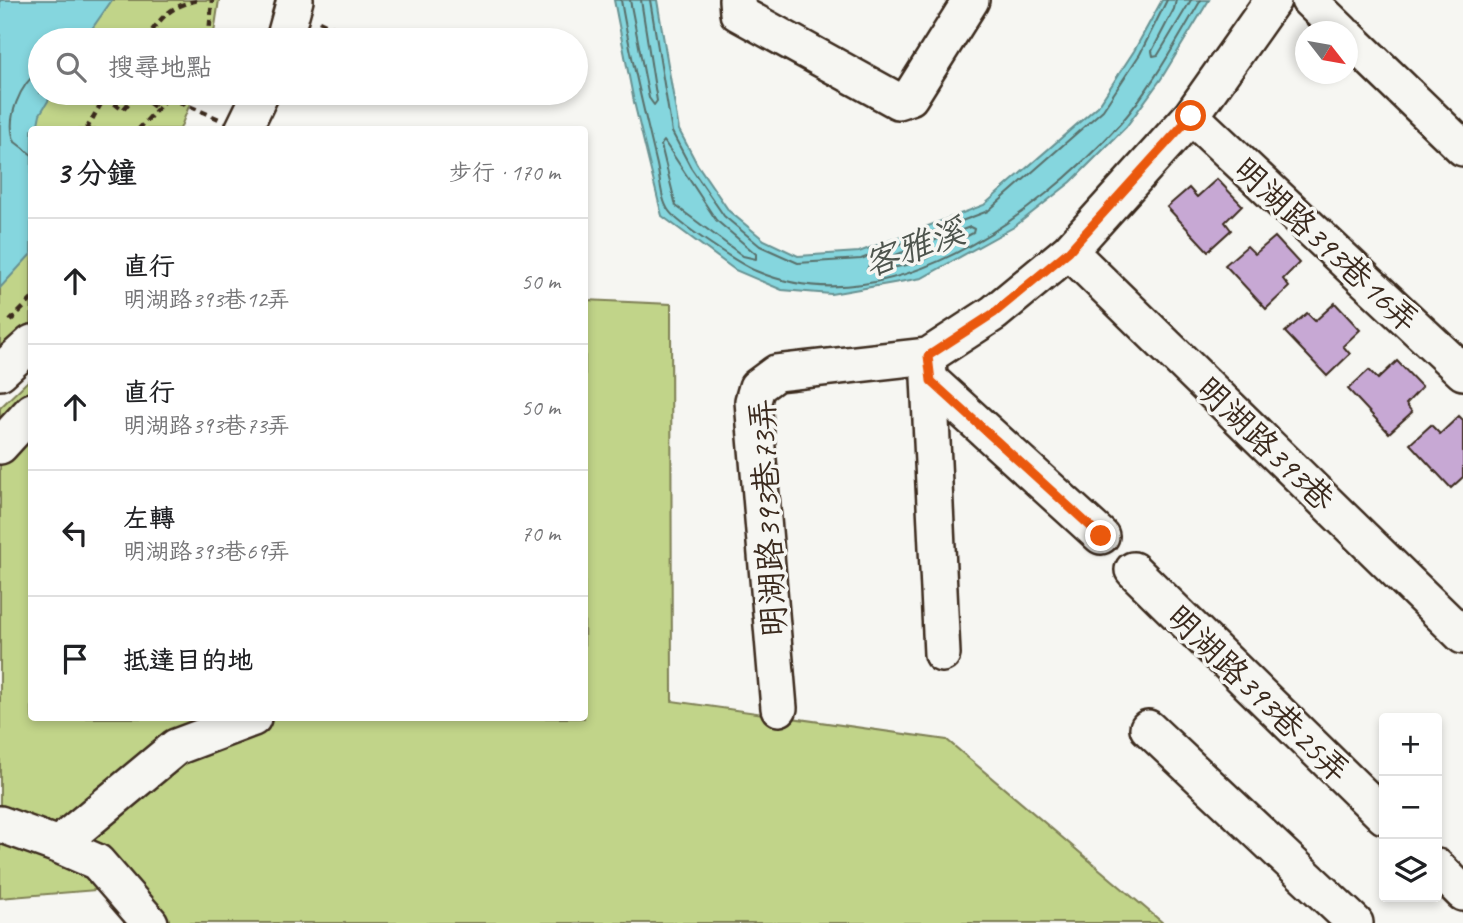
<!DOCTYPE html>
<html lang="zh-TW">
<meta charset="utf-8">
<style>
body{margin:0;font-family:Caveat,"LXGW WenKai TC",sans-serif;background:#f6f6f6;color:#202124}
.controls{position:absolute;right:21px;bottom:21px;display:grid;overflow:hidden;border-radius:7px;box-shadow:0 4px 10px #0003}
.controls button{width:63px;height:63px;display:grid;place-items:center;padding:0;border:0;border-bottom:2px solid #e0e0e0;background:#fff;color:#202124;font:35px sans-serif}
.compass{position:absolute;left:1295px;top:21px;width:63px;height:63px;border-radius:50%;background:#fff;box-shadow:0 4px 10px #0003;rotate:121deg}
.stop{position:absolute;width:21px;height:21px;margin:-16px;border:5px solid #ea580c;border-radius:50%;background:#fff}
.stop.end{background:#ea580c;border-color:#fff;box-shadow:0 2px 7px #0008}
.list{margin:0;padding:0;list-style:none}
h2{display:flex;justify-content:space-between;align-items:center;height:91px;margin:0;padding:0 28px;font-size:30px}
h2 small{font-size:23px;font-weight:400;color:#757577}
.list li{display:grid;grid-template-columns:46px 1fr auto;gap:21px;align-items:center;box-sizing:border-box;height:126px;padding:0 28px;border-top:2px solid #e0e0e0}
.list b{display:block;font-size:26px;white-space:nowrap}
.list p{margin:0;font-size:23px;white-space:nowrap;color:#757577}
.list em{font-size:23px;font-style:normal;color:#757577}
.icon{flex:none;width:38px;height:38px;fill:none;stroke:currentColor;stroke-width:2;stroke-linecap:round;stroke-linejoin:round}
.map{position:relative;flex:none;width:1463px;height:923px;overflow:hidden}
.search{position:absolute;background:#fff;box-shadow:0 4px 10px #0003;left:28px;top:28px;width:560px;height:77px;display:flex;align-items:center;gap:18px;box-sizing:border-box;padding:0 24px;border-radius:38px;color:#757577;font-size:26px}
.panel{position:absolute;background:#fff;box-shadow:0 4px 10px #0003;left:28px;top:126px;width:560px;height:595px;border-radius:7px}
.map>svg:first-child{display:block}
.green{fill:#c1d489;stroke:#7e7f54;stroke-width:2}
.water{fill:#85d6de;stroke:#679191;stroke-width:2}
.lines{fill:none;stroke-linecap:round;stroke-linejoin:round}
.shore{stroke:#596f6b;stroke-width:2}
.building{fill:#c7a8d4;stroke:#3b2a1e;stroke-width:2}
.minor-casing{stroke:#3b2a1e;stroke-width:40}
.path{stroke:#3b2a1e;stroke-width:4.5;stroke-dasharray:7 5;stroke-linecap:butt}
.minor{stroke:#f6f6f2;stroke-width:35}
.route{stroke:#ea580c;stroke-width:9}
.labels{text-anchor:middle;stroke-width:7;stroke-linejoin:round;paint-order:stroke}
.street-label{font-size:33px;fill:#3b2a1e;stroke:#f6f6f2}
.water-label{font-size:35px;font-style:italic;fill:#4e554e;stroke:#f6f6f2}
</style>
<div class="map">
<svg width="1463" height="923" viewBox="0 0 1463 923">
<rect width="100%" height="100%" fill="#f6f6f2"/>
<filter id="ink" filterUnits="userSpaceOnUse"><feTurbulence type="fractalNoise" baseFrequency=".0143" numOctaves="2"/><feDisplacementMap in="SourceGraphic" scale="14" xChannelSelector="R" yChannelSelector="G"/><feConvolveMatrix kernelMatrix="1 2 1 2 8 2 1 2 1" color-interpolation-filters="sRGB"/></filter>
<g filter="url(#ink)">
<path class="green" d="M0,0H219L213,40H40V93H194L180,129L32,130L31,334L0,367Z
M585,300L671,304L672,701L947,740L1163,923H145L132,887L0,898V408L31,378L32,718H584Z"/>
<path class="water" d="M0,0H112L84,40H40V93H53L40,114L37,129L32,130L31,254L0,288Z
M614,0H657L679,130L697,164L729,211L764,240L798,256L859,252L984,205L1098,106L1134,51L1162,0H1209L1161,79L1126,127L1071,182L1014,227L922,278L831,294L782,290L735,270L662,216L634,102Z"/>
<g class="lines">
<path class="shore" d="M621,0C630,56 644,110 657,165C660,178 661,201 669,211C677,223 741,265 756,271C887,327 1035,217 1120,124C1152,87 1176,42 1201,0
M630,0L649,98L654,105L657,101L641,0
M650,0L672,132L691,168L724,216L760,246L798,263L861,259L988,211L1103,110L1140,54L1167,0
M1176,0L1174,9L1152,51L1153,56L1158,55L1191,0
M664,141L716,220L756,254V259L743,256L676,206L661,145Z
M32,155L15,142C5,119 20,84 40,70
M970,227L974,229L973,233L917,263L871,272L867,270L869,265Z"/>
</g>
<path class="building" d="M1217,179L1242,205L1225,222L1231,230L1208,251L1167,207L1189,188L1197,197Z
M1275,237L1299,263L1283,279L1289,287L1266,309L1225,265L1247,246L1255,254Z
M1335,303L1360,330L1343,346L1350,354L1327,376L1285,332L1307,313L1315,321Z
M1397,361L1422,387L1406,404L1412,412L1389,433L1348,389L1369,370L1378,379Z
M1459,416L1463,420V477L1451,488L1410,444L1431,425L1440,434Z"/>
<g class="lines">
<defs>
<path id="minor" d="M737,0L738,13L898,101L910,97L971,0
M1309,0L1342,32
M1348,37L1463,148
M284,40L295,0
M1191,116L1463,372
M243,130L261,93
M1069,251L1463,636
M928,356L942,654
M0,372L32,343
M931,381L1101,536
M0,446L32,411
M1133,570L1384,816
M779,708L753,401L757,387L776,373L928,356L994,313L1069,251L1191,116L1273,0
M1148,728L1355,923
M0,824L58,845L176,747L253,718
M58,845L97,862L150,923
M1437,867L1463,893"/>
</defs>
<use href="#minor" class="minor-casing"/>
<path class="path" d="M319,21L349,35L352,40
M145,40C163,16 168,7 199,0
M194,40L209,35L212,0
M105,96L123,110L137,93L157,109
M168,97L219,119
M86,130L107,93
M138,130L172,93
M10,321L32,299"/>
<use href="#minor" class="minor"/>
</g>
</g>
<g class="lines" filter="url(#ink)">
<path class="route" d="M1101,536L931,381L928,356L994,313L1069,251L1191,116"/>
</g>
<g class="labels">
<g class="street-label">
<text transform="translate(1327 244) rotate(43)" y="12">明湖路393巷16弄</text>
<text transform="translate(1266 443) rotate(44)" y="12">明湖路393巷</text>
<text transform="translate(767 518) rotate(-93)" y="12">明湖路393巷73弄</text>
<text transform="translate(1259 693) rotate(44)" y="12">明湖路393巷25弄</text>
</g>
<g class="water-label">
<text transform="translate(914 247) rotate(-20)" y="12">客雅溪</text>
</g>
</g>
</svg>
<div class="controls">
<button>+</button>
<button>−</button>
<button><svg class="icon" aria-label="layers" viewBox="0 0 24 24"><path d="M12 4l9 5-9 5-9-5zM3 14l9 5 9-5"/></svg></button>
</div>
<svg class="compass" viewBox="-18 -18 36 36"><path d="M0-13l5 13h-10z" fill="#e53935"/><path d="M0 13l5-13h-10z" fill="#757577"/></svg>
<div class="stop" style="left:1191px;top:116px"></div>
<div class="stop end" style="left:1101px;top:536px"></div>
<div class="search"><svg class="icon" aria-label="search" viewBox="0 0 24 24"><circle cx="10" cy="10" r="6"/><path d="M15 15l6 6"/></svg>搜尋地點</div>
<section class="panel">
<h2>3 分鐘<small>步行 · 170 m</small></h2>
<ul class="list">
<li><svg class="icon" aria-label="ahead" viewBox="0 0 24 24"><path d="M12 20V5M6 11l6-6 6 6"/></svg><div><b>直行</b><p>明湖路393巷12弄</p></div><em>50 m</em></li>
<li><svg class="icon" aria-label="ahead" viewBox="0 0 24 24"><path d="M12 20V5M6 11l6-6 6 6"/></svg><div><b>直行</b><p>明湖路393巷73弄</p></div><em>50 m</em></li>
<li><svg class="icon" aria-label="left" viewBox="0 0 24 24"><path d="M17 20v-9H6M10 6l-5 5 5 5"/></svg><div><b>左轉</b><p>明湖路393巷69弄</p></div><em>70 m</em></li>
<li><svg class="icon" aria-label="arrive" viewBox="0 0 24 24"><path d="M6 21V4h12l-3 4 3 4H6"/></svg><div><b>抵達目的地</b></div></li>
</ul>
</section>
</div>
